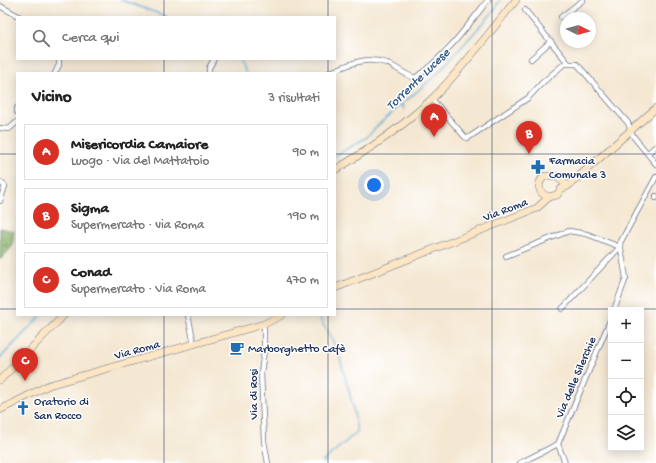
<!DOCTYPE html>
<html lang="it">
<meta charset="utf-8">
<style>
body{margin:0;font-family:"Gochi Hand",sans-serif;background:#f2f2f2;color:#222}
.controls{position:absolute;right:12px;bottom:12px;display:grid;overflow:hidden;border-radius:0px;box-shadow:0 2px 10px #0003}
.controls button{width:36px;height:36px;display:grid;place-items:center;padding:0;border:0;border-bottom:1px solid #e0e0e0;background:#fff;color:#222;font:20px sans-serif}
.compass{position:absolute;left:560px;top:12px;width:36px;height:36px;border-radius:50%;background:#fff;box-shadow:0 2px 10px #0003;rotate:96deg}
.you{position:absolute;left:374px;top:185px;width:14px;height:14px;margin:-10px;border:3px solid #fff;border-radius:50%;background:#1a73e8;box-shadow:0 0 0 6px #1a73e833}
.badge{display:grid;place-items:center;width:26px;height:26px;border-radius:50%;background:#d93025;color:#fff;font-size:13px;font-weight:700}
.pin{position:absolute;translate:-50% -33px;filter:drop-shadow(0 1px 2px #0008)}
.pin::after{content:'';position:absolute;top:21px;width:14px;height:12px;background:inherit;clip-path:polygon(0 0,100% 0,50% 100%)}
.list{margin:0;padding:0;list-style:none}
h2{display:flex;justify-content:space-between;align-items:center;height:52px;margin:0;padding:0 16px;font-size:17px}
h2 small{font-size:13px;font-weight:400;color:#767676}
.list li{display:grid;grid-template-columns:26px 1fr auto;gap:12px;align-items:center;box-sizing:border-box;height:56px;margin:0 8px 8px;padding:0 8px;border:1px solid #e0e0e0;border-radius:0px}
.list b{display:block;font-size:15px;white-space:nowrap}
.list p{margin:0;font-size:13px;white-space:nowrap;color:#767676}
.list em{font-size:13px;font-style:normal;color:#767676}
.icon{flex:none;width:22px;height:22px;fill:none;stroke:currentColor;stroke-width:2;stroke-linecap:round;stroke-linejoin:round}
.map{position:relative;flex:none;width:656px;height:463px;overflow:hidden}
.search{position:absolute;background:#fff;box-shadow:0 2px 10px #0003;left:16px;top:16px;width:320px;height:44px;display:flex;align-items:center;gap:10px;box-sizing:border-box;padding:0 14px;border-radius:0px;color:#767676;font-size:15px}
.panel{position:absolute;background:#fff;box-shadow:0 2px 10px #0003;left:16px;top:72px;width:320px;height:244px;border-radius:0px}
.map>svg:first-child{display:block}
.forest{fill:url(#forest-firs);stroke:#506e61}
.lines{fill:none;stroke-linecap:round;stroke-linejoin:round}
.stream{stroke:#5cacd6;stroke-width:1.5}
.street-casing{stroke:#677087;stroke-width:6}
.secondary-casing{stroke:#677087;stroke-width:8}
.street{stroke:#fff;stroke-width:4.5}
.secondary{stroke:#fce6c4;stroke-width:7}
.grid{fill:none;stroke:#1b2f5e;stroke-width:1;stroke-opacity:0.55}
.labels{text-anchor:middle;stroke-width:3;stroke-linejoin:round;paint-order:stroke}
.poi-label{font-size:12px;fill:#1b2f5e;stroke:#fff;text-anchor:start}
.street-label{font-size:12px;fill:#1b2f5e;stroke:#fff}
.water-label{font-size:13px;font-style:italic;fill:#325b88;stroke:#fff}
</style>
<div class="map">
<svg width="656" height="463" viewBox="0 0 656 463">
<defs>
<pattern id="forest-firs" width="22" height="20" patternUnits="userSpaceOnUse"><rect width="22" height="20" fill="#84ad64"/><path d="M5 1l3.5 6h-7zM16 11l3.5 6h-7z" fill="#6b8d56"/></pattern>
</defs>
<rect width="100%" height="100%" fill="#fff"/>
<filter id="ink" filterUnits="userSpaceOnUse"><feTurbulence type="fractalNoise" baseFrequency=".025" numOctaves="2"/><feDisplacementMap in="SourceGraphic" scale="8" xChannelSelector="R" yChannelSelector="G"/><feConvolveMatrix kernelMatrix="1 2 1 2 8 2 1 2 1" color-interpolation-filters="sRGB"/></filter>
<filter id="wash" filterUnits="userSpaceOnUse"><feTurbulence type="fractalNoise" baseFrequency=".012" numOctaves="4" result="noise"/><feDisplacementMap in="SourceGraphic" scale="16" xChannelSelector="R" yChannelSelector="G"/><feGaussianBlur stdDeviation="0.9" result="paint"/><feColorMatrix in="noise" values="0 0 0 0 0 0 0 0 0 0 0 0 0 0 0 0 0 1.4 0 .05"/><feComposite in="paint" operator="in"/></filter>
<g filter="url(#wash)">
<rect width="100%" height="100%" fill="#f5e8d3"/>
<path class="forest" d="M0,228L14,231L12,247L0,260Z"/>
<g class="lines">
<path class="stream" d="M121,0L168,17
M239,59L246,73
M403,104L404,110
M335,156L367,137L377,126L436,75L494,11L500,0
M318,315L338,351L353,406L357,432L323,461L324,463
M0,358L42,315"/>
</g>
</g>
<g filter="url(#ink)">
<g class="lines">
<defs>
<path id="street" d="M0,6L20,17
M525,10L568,63
M561,17L583,0
M531,59L551,41
M55,73L59,65V59
M209,73V68L214,59
M329,73C349,64 365,56 387,63C396,67 403,74 415,78C444,58 466,28 488,0
M432,99L465,137L468,138L528,98L542,83L564,64H577L628,123L633,136L656,164
M17,108V112
M0,128L9,129L17,122
M648,153L656,146
M0,182L5,186L0,201
M656,196V198
M506,256L569,231L587,234L620,247L562,309
M614,310L626,278L620,243L656,177
M188,315L194,344
M264,324V351L261,373L264,441L268,463
M558,444L611,318
M558,444L565,463
M520,463L558,444"/>
<path id="secondary" d="M335,170C370,149 404,126 433,98C463,68 489,33 516,0
M549,197C538,194 536,183 545,176H556L568,186
M335,288L537,208L549,197L557,195L561,189L568,186L656,108
M0,380L64,315
M0,410L49,385L264,324L282,315"/>
</defs>
<use href="#street" class="street-casing"/>
<use href="#secondary" class="secondary-casing"/>
<use href="#street" class="street"/>
<use href="#secondary" class="secondary"/>
</g>
</g>
<path class="grid" d="M164,0V17M328,0V17M492,0V463M164,59V73M328,59V73M0,154H17M335,154H656M0,309H17M335,309H656M164,315V463M328,315V463"/>
<defs>
<symbol id="pharmacy-bare" viewBox="-9 -9 18 18"><path d="M-2-6h4v4h4v4h-4v4h-4v-4h-4v-4h4Z" fill="#1f6fb2" stroke="#fff" stroke-width="2.5" paint-order="stroke"/></symbol>
<symbol id="cafe-bare" viewBox="-9 -9 18 18"><path d="M-5.5-4.5H6V0H3Q3 3.5 0 3.5H-2.5Q-5.5 3.5-5.5 0ZM3-3.2v2h1.7v-2ZM-6 4.5H4V6H-6Z" fill="#1f6fb2" stroke="#fff" stroke-width="2.5" paint-order="stroke"/></symbol>
<symbol id="church-bare" viewBox="-9 -9 18 18"><path d="M-1.2-6h2.4v3.5h3.3v2.4h-3.3V6h-2.4V-.1h-3.3v-2.4h3.3Z" fill="#1f6fb2" stroke="#fff" stroke-width="2.5" paint-order="stroke"/></symbol>
</defs>
<g fill-rule="evenodd">
<use href="#pharmacy-bare" x="528" y="157" width="20" height="20"/>
<use href="#cafe-bare" x="227" y="338" width="20" height="20"/>
<use href="#church-bare" x="13" y="398" width="20" height="20"/>
</g>
<g class="labels">
<g class="poi-label">
<text x="549" y="164">Farmacia<tspan x="549" dy="14">Comunale 3</tspan></text>
<text x="248" y="352">Marborghetto Cafè</text>
<text x="34" y="405">Oratorio di<tspan x="34" dy="14">San Rocco</tspan></text>
</g>
<g class="street-label">
<text transform="translate(505 209) rotate(-21)" y="4">Via Roma</text>
<text transform="translate(137 349) rotate(-15)" y="4">Via Roma</text>
<text transform="translate(575 377) rotate(-67)" y="4">Via delle Silerchie</text>
<text transform="translate(253 394) rotate(-90)" y="4">Via di Rosi</text>
</g>
<g class="water-label">
<text transform="translate(417 78) rotate(-44)" y="5">Torrente Lucese</text>
</g>
</g>
</svg>
<div class="controls">
<button>+</button>
<button>−</button>
<button><svg class="icon" aria-label="locate" viewBox="0 0 24 24"><circle cx="12" cy="12" r="6"/><path d="M12 2v4M12 18v4M2 12h4M18 12h4"/></svg></button>
<button><svg class="icon" aria-label="layers" viewBox="0 0 24 24"><path d="M12 4l9 5-9 5-9-5zM3 14l9 5 9-5"/></svg></button>
</div>
<svg class="compass" viewBox="-18 -18 36 36"><path d="M0-13l5 13h-10z" fill="#e53935"/><path d="M0 13l5-13h-10z" fill="#767676"/></svg>
<div class="you"></div>
<div class="pin badge" style="left:434px;top:137px">A</div>
<div class="pin badge" style="left:529px;top:154px">B</div>
<div class="pin badge" style="left:25px;top:381px">C</div>
<div class="search"><svg class="icon" aria-label="search" viewBox="0 0 24 24"><circle cx="10" cy="10" r="6"/><path d="M15 15l6 6"/></svg>Cerca qui</div>
<section class="panel">
<h2>Vicino<small>3 risultati</small></h2>
<ul class="list">
<li><span class="badge">A</span><div><b>Misericordia Camaiore</b><p>Luogo · Via del Mattatoio</p></div><em>90 m</em></li>
<li><span class="badge">B</span><div><b>Sigma</b><p>Supermercato · via Roma</p></div><em>190 m</em></li>
<li><span class="badge">C</span><div><b>Conad</b><p>Supermercato · Via Roma</p></div><em>470 m</em></li>
</ul>
</section>
</div>
